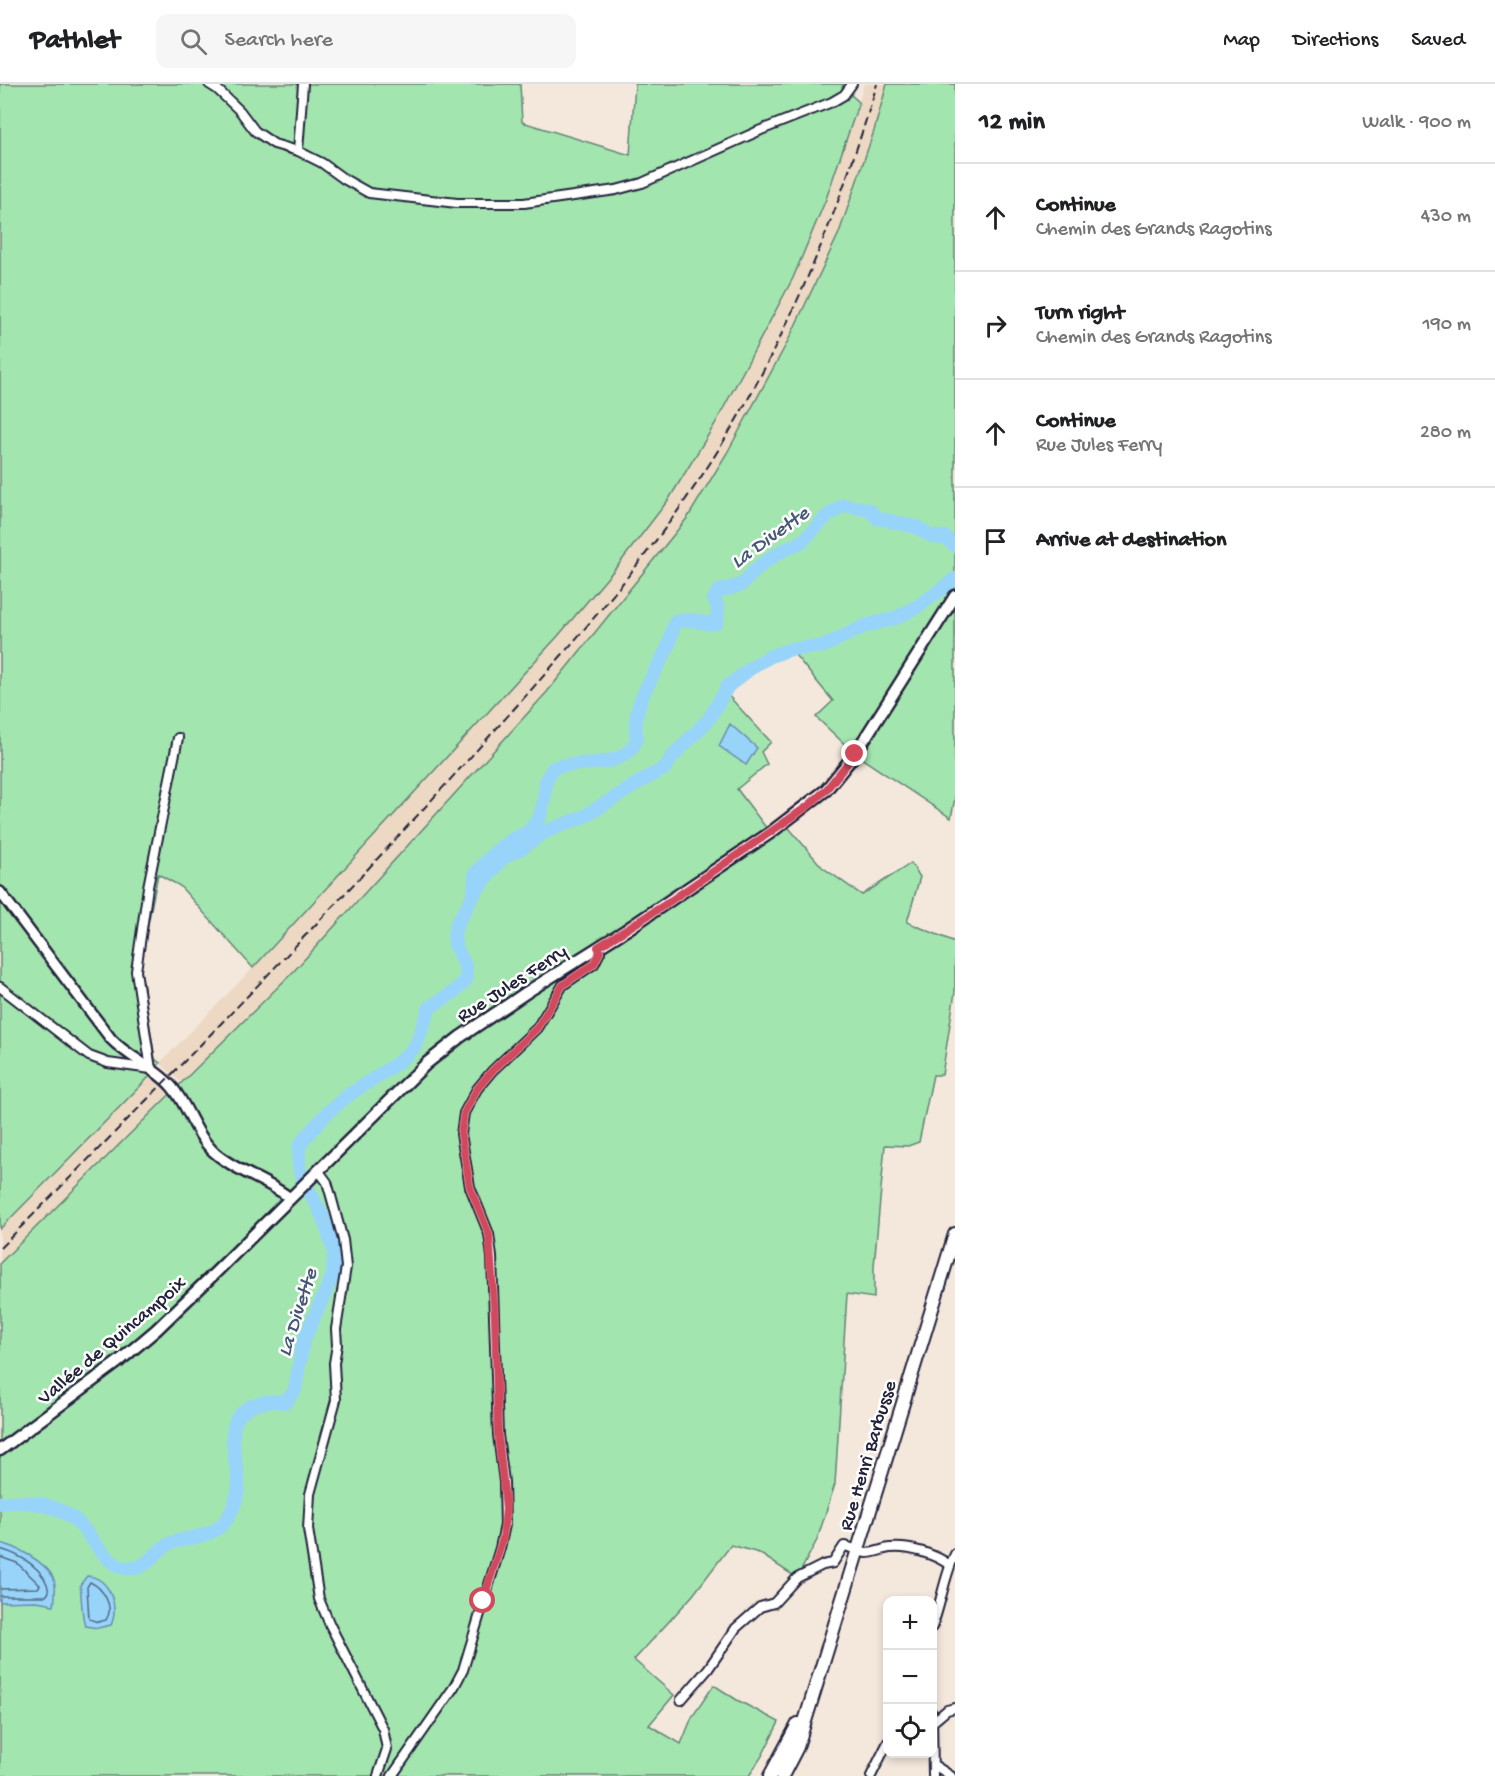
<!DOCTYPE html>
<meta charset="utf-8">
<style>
body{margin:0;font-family:"Gochi Hand",sans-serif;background:#f6f6f6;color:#202124}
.controls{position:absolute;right:18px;bottom:18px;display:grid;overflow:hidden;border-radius:12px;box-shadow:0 3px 9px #0003}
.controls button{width:54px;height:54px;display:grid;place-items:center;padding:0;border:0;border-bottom:2px solid #e0e0e0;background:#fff;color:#202124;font:30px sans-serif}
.stop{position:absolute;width:18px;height:18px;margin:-14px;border:4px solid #d1495b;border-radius:50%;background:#fff}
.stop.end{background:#d1495b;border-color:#fff;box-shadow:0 2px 6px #0008}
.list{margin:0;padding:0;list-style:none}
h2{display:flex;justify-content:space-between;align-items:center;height:78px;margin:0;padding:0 24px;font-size:26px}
h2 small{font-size:20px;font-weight:400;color:#757577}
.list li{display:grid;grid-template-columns:39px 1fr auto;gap:18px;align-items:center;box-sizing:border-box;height:108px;padding:0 24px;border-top:2px solid #e0e0e0}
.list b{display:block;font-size:22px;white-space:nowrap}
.list p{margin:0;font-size:20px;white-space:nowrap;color:#757577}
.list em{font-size:20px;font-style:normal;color:#757577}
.icon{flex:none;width:33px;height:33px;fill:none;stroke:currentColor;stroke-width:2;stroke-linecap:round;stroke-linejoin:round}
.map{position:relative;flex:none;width:955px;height:1692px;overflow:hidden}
header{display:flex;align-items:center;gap:36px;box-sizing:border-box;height:84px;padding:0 30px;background:#fff;border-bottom:2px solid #e0e0e0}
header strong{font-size:28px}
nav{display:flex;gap:33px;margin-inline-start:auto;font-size:21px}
.search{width:420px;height:54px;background:#f6f6f6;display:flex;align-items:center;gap:15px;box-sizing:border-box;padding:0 21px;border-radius:12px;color:#757577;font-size:22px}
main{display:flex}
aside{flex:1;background:#fff}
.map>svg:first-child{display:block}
.built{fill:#ecd8c3}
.green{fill:#a3e5af;stroke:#628475;stroke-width:1.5}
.water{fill:#98d4f9;stroke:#698dad;stroke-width:1.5}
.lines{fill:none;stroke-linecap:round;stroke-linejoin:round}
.shore{stroke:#516987;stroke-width:1.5}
.river{stroke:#98d4f9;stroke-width:14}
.minor-casing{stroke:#22223b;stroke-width:12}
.tertiary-casing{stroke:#22223b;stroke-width:14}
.secondary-casing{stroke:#22223b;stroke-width:15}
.primary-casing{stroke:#22223b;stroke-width:16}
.minor{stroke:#fff;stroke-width:8}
.tertiary{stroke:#fff;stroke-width:9}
.secondary{stroke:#fff;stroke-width:10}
.primary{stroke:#fff;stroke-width:12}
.rail{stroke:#22223b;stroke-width:2;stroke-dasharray:9 4.5;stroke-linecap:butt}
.route{stroke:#d1495b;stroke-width:8}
.labels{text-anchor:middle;stroke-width:5;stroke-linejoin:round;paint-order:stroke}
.street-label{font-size:20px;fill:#22223b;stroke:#fff}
.water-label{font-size:21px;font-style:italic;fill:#455774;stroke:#fff}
</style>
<header>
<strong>Pathlet</strong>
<div class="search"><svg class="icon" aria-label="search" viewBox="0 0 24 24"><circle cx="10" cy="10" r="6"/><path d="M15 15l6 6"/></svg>Search here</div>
<nav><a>Map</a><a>Directions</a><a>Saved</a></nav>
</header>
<main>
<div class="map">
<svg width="955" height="1692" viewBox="0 0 955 1692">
<rect width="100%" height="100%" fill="#f4e8dc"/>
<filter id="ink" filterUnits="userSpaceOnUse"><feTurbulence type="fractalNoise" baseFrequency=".0167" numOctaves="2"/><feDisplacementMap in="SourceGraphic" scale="12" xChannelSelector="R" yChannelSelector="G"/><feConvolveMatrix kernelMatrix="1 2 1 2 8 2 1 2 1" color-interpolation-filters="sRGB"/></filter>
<g filter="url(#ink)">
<path class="built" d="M864,0H887L874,47L839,149L787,259L727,369L688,433L547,608L293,888L181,998L160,979L253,884L558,552L619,480L669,415L859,18Z
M150,992L169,1010L0,1179V1145Z"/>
<path class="green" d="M0,0H520L522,38L630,71L635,0H843L842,3L859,18L826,115L793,194L715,340L669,415L619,480L558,552L253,884L180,802L158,790L140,880L155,975L160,979L150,992L0,1145Z
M887,0H955V714L951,734L855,670L816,633L833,617L791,566C769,572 738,587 724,607L771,658L761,668L767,680L737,705L770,749L784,738L822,783L862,811L911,779L920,793L907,838L955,858V908L942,991H933L919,1058L908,1062L885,1061L874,1182V1214L847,1210L835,1400L817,1456L797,1494L759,1469L731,1461L693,1511L634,1576L674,1611L649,1641L681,1660L692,1633L714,1601L737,1616L779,1638L762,1672L749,1692H0V1179L293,888L547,608L688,433L727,369L787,259L839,149L874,47Z"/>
<path class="water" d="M730,640L757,664L746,681L719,662Z
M0,1459C16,1462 45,1478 53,1493C57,1501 55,1513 54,1522H52L49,1519L36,1517L0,1518Z
M87,1492C109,1493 120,1522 111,1541L98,1544L85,1542C81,1529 82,1515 80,1501Z"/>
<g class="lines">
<path class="shore" d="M0,1465C21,1471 46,1485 49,1508L46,1512H0
M0,1473L17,1479L40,1501L38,1504L0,1505
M90,1498C103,1504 115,1523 106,1536L98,1538L89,1535L87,1503Z"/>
<path class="river" d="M474,810L475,790L494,769L511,756L528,748L539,735L544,717L546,697L553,684C576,676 610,685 629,667C632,664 635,659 637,655C630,620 654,593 668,563C672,554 671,546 676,537L693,536L709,540L717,538L718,524L714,515L719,507L741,501L762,480L780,468L803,457L827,432L844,421L869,426L877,434L916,443L929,451L939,454L945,453L955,462
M0,1419C25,1416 53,1419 74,1435C93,1450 107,1490 136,1484C150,1481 156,1466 169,1460C185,1453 202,1455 217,1445C223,1441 228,1434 231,1428C247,1397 232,1382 233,1352C233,1322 261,1315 286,1318L295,1306L303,1258L333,1191L334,1167L323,1133L301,1091L299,1083V1064L304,1055L328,1028L350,1010L399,978L415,963L430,923L454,908L466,896V884L455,860L454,850L457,840L474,810L500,777L509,770L522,764L543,749L585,732L650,692L664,685L673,672L709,635L728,602L755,581L771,572L791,565L824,562L865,542L896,534L920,521L955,495"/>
<defs>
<path id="minor" d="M209,0L217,5L240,27L255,47L274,60L298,67L322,79L344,95L369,109L457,119H524L616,106L642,99L761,46L832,18L844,11L852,0
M298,67L303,0
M0,903L89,972L108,979L151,985L136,887L148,803L178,654
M318,1086L327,1098L331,1112L343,1156L346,1183L336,1245L337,1261L334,1279L336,1316L310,1410L308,1445L319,1515L330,1541L383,1645L387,1665L378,1692
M932,1543C941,1520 944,1493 955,1470
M681,1616L708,1585L736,1544L760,1523L774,1519L797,1494L823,1481L833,1479L844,1462C852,1463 858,1468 866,1469C875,1469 882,1465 890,1464C910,1462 934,1470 950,1481
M932,1629L933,1692
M934,1637L947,1626L955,1624
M934,1681L951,1692
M392,1692L454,1603L463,1586L500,1464L505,1441L504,1398L498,1351L492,1173L489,1150L470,1103L461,1050L464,1029L477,1005L492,987L537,944L563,901L594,880L600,868L598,863
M871,1692L888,1658"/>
<path id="tertiary" d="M0,808L111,955C129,974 155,983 172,1003C189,1023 195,1051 215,1069C237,1088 267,1096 290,1114"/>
<path id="secondary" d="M0,1366L118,1278L156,1246L214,1190L427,979L460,953L527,908L626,846L770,749L826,706L855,670L955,512"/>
<path id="primary" d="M770,1692L798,1640
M782,1692L797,1663L815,1605L955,1150"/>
</defs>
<use href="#minor" class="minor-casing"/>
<use href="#tertiary" class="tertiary-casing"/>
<use href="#secondary" class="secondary-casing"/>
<use href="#primary" class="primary-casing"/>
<use href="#minor" class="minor"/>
<use href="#tertiary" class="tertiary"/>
<use href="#secondary" class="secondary"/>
<use href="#primary" class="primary"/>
<path class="rail" d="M0,1164C159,1005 316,844 467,677C558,576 651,476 722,360C790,248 840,125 877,0"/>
</g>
</g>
<g class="lines" filter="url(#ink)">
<path class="route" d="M483,1517L503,1454L506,1425L498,1351L495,1234L489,1150L470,1103L461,1050L464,1029L477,1005L492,987L537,944L563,901L594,880L600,868L598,863L663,822L808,722L826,706L855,670"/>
</g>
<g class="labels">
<g class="street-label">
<text transform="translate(511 898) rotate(-33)" y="7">Rue Jules Ferry</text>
<text transform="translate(111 1255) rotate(-40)" y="7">Vallée de Quincampoix</text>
<text transform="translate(866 1371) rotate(-73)" y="7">Rue Henri Barbusse</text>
</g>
<g class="water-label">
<text transform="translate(769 452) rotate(-36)" y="7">La Divette</text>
<text transform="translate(296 1228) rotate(-72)" y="7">La Divette</text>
</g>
</g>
</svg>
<div class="controls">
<button>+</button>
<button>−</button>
<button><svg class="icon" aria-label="locate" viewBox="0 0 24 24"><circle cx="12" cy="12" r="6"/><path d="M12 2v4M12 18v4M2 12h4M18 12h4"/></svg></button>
</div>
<div class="stop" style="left:483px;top:1517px"></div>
<div class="stop end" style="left:855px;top:670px"></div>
</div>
<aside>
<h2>12 min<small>Walk · 900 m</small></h2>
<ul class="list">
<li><svg class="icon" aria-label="ahead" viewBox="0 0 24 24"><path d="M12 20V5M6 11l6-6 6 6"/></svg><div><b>Continue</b><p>Chemin des Grands Ragotins</p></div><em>430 m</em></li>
<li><svg class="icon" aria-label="right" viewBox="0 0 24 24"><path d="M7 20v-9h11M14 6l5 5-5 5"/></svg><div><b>Turn right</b><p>Chemin des Grands Ragotins</p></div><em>190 m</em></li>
<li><svg class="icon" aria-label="ahead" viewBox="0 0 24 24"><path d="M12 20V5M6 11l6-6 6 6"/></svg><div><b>Continue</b><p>Rue Jules Ferry</p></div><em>280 m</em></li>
<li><svg class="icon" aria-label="arrive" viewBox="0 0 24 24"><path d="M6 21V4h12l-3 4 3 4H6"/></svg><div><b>Arrive at destination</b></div></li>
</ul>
</aside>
</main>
